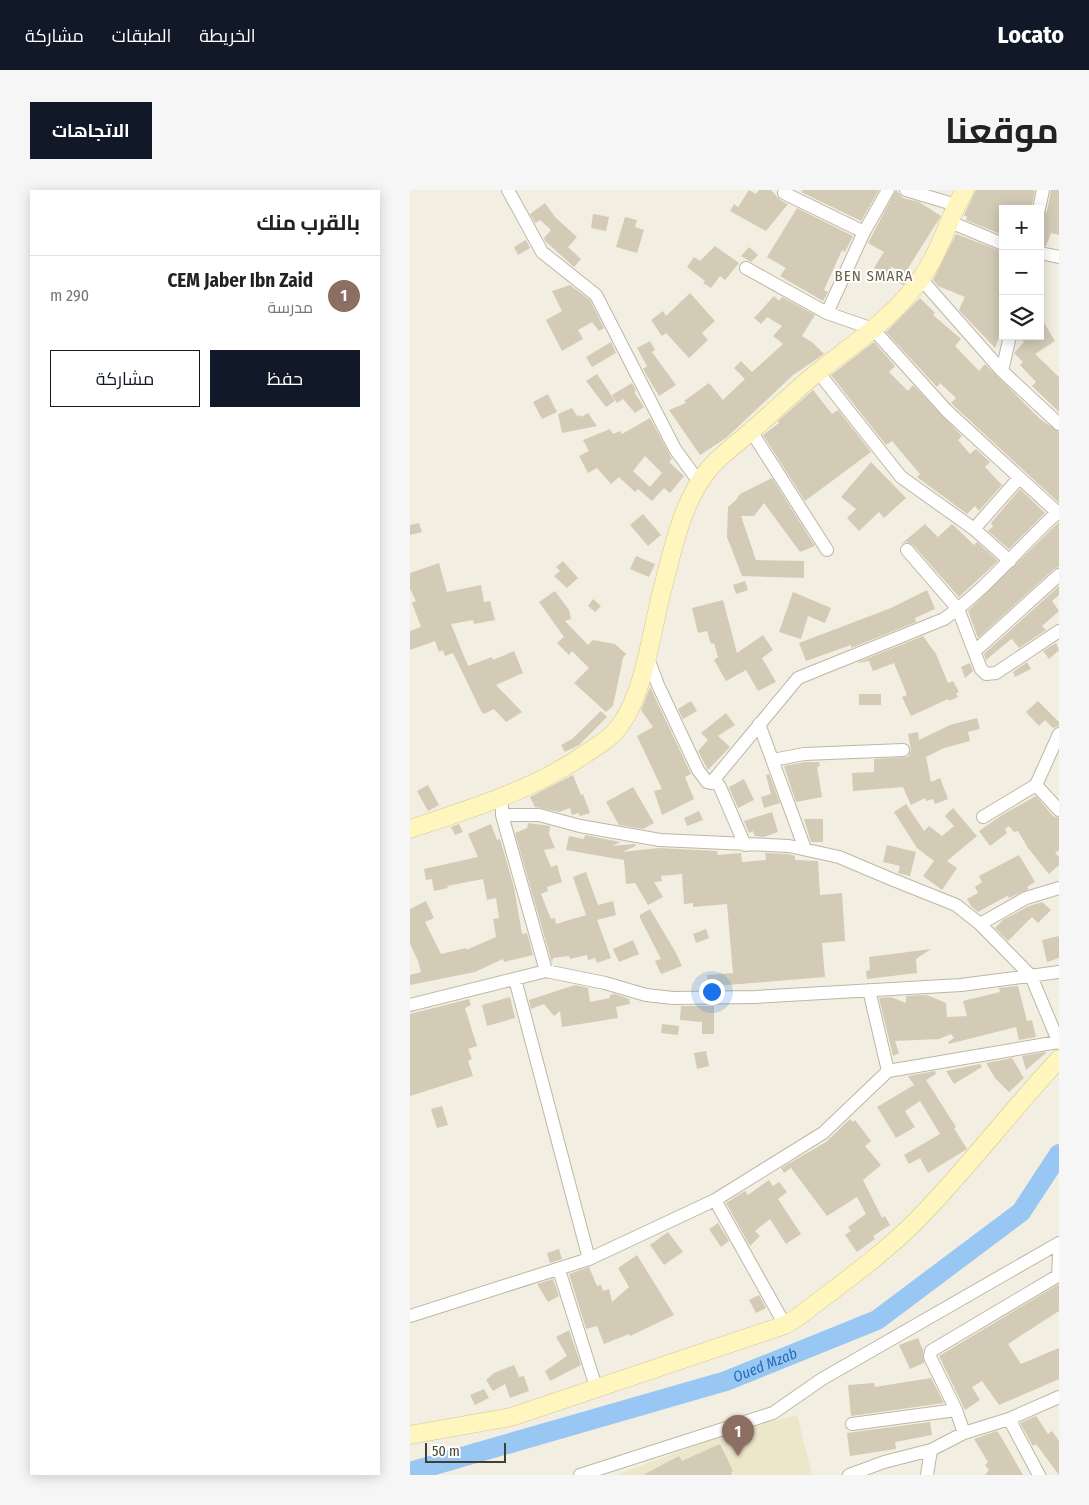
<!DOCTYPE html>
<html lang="ar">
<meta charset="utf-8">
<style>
body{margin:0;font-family:"Fira Sans Condensed",Cairo,sans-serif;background:#f6f6f6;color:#222;direction:rtl}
.controls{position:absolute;right:15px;top:15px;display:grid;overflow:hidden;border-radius:0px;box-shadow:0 2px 12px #0003}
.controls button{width:45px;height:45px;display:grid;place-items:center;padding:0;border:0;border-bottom:1px solid #e0e0e0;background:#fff;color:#222;font:25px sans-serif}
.scale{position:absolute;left:15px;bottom:12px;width:81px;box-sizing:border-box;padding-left:5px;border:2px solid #433e32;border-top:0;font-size:14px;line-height:18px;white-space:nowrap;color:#433e32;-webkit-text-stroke:4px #fff;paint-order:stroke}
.you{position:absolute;left:301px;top:801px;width:18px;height:18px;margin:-12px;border:4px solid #fff;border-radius:50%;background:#1a73e8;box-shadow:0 0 0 8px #1a73e833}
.badge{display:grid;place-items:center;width:32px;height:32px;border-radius:50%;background:#111827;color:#fff;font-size:16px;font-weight:700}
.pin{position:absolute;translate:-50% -41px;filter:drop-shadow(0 1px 2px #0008)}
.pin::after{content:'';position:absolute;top:26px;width:18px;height:15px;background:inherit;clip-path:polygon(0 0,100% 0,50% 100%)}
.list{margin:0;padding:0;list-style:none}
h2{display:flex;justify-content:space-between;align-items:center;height:65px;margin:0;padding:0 20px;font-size:21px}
h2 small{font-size:16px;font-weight:400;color:#767676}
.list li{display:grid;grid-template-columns:32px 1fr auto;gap:15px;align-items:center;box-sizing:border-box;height:80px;padding:0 20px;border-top:1px solid #e0e0e0}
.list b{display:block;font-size:19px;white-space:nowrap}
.list p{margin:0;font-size:16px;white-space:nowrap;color:#767676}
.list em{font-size:16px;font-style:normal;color:#767676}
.actions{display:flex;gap:10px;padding:15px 20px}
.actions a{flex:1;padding:11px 0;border:1px solid #111827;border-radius:0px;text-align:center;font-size:18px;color:#111827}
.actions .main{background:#111827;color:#fff}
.icon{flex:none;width:28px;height:28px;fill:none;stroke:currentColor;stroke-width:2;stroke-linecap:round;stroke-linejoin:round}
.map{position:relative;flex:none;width:649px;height:1285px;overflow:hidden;direction:ltr;border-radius:0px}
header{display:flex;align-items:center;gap:30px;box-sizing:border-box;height:70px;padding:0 25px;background:#111827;color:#fff}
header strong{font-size:24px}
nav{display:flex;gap:28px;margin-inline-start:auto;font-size:18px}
.intro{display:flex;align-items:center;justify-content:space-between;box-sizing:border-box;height:120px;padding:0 30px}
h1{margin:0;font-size:35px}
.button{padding:12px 22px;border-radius:0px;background:#111827;color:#fff;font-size:18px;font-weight:700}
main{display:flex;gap:30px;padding:0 30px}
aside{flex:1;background:#fff;border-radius:0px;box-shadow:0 2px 12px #0003}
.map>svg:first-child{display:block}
.education{fill:#ece6ca}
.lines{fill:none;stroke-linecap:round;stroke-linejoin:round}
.river{stroke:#98c7f4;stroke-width:20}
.building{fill:#d3cbb6;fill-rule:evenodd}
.street-casing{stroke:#bdb7a4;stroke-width:14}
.secondary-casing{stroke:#d5c88d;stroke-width:19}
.street{stroke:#fff;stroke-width:12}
.secondary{stroke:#fff5be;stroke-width:18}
.labels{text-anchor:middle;stroke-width:4;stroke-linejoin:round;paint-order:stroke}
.neighbourhood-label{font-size:15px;letter-spacing:1px;fill:#675d48;stroke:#fff}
.water-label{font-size:15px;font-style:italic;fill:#256db5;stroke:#fff}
</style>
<header>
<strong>Locato</strong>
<nav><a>الخريطة</a><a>الطبقات</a><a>مشاركة</a></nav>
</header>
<div class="intro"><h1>موقعنا</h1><a class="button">الاتجاهات</a></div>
<main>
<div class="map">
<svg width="649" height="1285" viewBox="0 0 649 1285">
<rect width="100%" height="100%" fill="#f2eee1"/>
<path class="education" d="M387,1225L402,1285H206L311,1246Z"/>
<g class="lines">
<path class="river" id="s1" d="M0,1282L316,1191L467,1130L611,1022L649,964"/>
</g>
<path class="building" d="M339,0L346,4L349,0H361L370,10L378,14L356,41L320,21L324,14L328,17Z
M393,0H469L451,31L391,2Z
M486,0L493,8L509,12L531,26L495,83L479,76L495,92L493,95L464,78L474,62L458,53Z
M566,0H622L625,1L621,19H593V45L556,30L557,27L554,25Z
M641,0H649V45L641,43L636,56L630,55V29L637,21Z
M135,13L145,27L167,47L158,57L171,69L164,77L135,51L134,48L141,40L130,30L125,33L120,24Z
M387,18L443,46L435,62L432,60L414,100L418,102L413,111L370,86L376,78L357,67Z
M183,24L199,27L196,41L181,38Z
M215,27L227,30L225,37L234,40L227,63L206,57Z
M546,44L593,62V137L585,158L549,120L555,107L528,96L523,90Z
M116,50L120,58L108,65L104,57Z
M305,56L329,73L315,90L310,86L301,98L293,93L295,91L277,77L284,67L290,71Z
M339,57L348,65L341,72L331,66Z
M160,95L180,110L194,138L189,141L182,132L168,140L173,149L152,161L136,130L152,121L142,101Z
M280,103L305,131L292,143L298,150L279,168L256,143L252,146L241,130L253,121L256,126Z
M364,106L369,111L372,107L405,125L392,146L403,153L414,164L383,185L316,248L290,265L259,220L276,213L274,211L299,193L313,210L335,189L324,178L331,171L342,182L373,154L363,146L372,136L357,127L351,134L344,128Z
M510,108L525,123L523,125L551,149L545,156L569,181L575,174L630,229L649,242V313L543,215L541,213L546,208L530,193L527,197L476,142Z
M630,126L645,151L625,164L649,187V222L622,196L626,192L610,175L613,172L604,163L614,152L608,146H630Z
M240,151L245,160L242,162L266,195L249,206L233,179L237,176L227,158Z
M201,152L206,163L182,177L176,167Z
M464,152L485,176L479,182L498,201L503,195L552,246L548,250L560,264L566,259L580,272L575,277L592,295L569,321L565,316L557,324L507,287L510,284L482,251L476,255L421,185Z
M187,184L205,211L196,217L176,191Z
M222,193L226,201L224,202L234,217L225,223L213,209L207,213L202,205Z
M403,200L422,224L428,220L461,262L395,311L353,245L369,233L368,231Z
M138,204L147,222L132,229L123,212Z
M162,218L167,226L170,225L171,227L178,223L187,236L152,243L148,224Z
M240,228L262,269L259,272L274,286L260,303L254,298L242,311L228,299L225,302L209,287L201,294L187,278L178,283L169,266L179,261L173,250L200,239L203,244L210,241L212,244ZM235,266L252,283L240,297L223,281Z
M461,272L496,308L474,328L469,322L449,341L437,328L446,319L431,307Z
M362,288L405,356L390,362L354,313L344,326H331L346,370L394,371V388L332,386L317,347L318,317L326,310L330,304Z
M610,299L635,323L599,359L578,341L583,336L581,333Z
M233,324L251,345L238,356L220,335Z
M649,332V377L644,379L568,448L558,421Z
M9,333L12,342L0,345V335Z
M515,334L528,347L542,334L564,355L567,352L588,371L549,407L503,355L496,352L490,355Z
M226,366L245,374L239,387L220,379Z
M153,371L168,388L157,398L144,386L150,381L146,377Z
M29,373L37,402L71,395L74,412L80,411L85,430L64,434L63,430L41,434L58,476L82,467L83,470L104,461L113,483L86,495L112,522L96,532L84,519L74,524L71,521L43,463L35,466L33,460L29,462L25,451L0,460V441L11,437L2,413L6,411L0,399V383Z
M335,391L338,400L326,404L323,395Z
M649,396V405L642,411L649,421L632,436L636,440L609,458L602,449L600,450L576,470L574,464Z
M517,400L525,419L505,428L506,432L441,458V455L396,471L389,453L481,418Z
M145,401L159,420L161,429L155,431L178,455L183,450L205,454L216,464L213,468L203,516L196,522L164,493L179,478L162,461L159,465L147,453L154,447L129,412Z
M383,402L421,418L415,433L398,426L391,449L369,442Z
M183,409L191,416L185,422L178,416Z
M313,410L327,463L353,445L363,460L352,468L366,492L348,501L336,480L316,491L304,470L308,467L304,453L301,454L297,441L288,443L282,418Z
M513,446L526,464L538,493L543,491L549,502L546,503L548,507L539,511L538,509L501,526L492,507L497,505L484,473L463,481L459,471L446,473Z
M646,453L649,460L639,469L633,461Z
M617,472L621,479L605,487L603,482Z
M560,473L563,481L555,488L551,477Z
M240,497L281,584L275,587L284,609L252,625L244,601L252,599L227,546L243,537L231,520Z
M449,504H471V515H449Z
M281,511L287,521L273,529L268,519Z
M628,511L649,532V536L643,538L635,530L629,536L616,522Z
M191,521L197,527L169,555L155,562L151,555L162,549Z
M316,523L325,535L308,546L320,557L298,580L288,561L298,550L291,543Z
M567,528L570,539L558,542L560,551L534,558L516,567L521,592L530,588L538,609L525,614L523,609L516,611L515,608L501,615L493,597L443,601L442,583L464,582V569L498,567L501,560L498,544L508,542L509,550L540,535Z
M395,572H409L410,576L407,577L412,607L386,612L374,576Z
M359,584L370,613L354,618L351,607L361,604L356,585Z
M163,585L171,605L173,604L180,623L170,626L168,623L162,625L160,618L149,622L125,617L120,607Z
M334,589L344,610L328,618L319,597Z
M18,595L29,615L18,621L7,601Z
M223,597L244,633L233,639L209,635L196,612Z
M626,606L643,626L649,628V660L645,663L649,667V675L639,684L618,658L608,641L604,642L599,636L595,639L597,643L580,656L569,641L592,625Z
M496,614L514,641L519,636L532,646L544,636L535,626L543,618L567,646L537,671L547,678L532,700L513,686L524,671L507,658L484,622Z
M289,621L293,630L277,636L274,628Z
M362,622L368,642L354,647L345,646L343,641L339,643L334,631Z
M394,629H413V652H401Z
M118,633L140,636L139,644L145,658L134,660L141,677L147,675L152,692L137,697L138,701L131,704L141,729L145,728L146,734L176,725L163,687L176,682L188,715L203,711L206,725L187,730L201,768L187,773L185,768L178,770L177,765L160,769L159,766L143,768L142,773L105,643L117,638Z
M49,634L53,642L45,645L41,637Z
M81,634L87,650L90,649L104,697L112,744L117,743L123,765L94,772L93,769L65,782L0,795V785L11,782L8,771L0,754V719L16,711L24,728L15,732L31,764L56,758V760L86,747L83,729L89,728L86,708L77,710L73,689L37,696L38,698L24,701L22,689L16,690L14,679L68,667L58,644Z
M175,645L210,652L202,656L225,654L226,656L212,662L249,658L307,661L308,665L331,663L332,672L356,670L355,663L378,664L385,666V670L408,671L410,705L432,703L435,751L412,753L415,787L306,796V799H298L297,785L323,783L317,714L283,717V713L274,714L272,684L251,686L252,691L244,692L253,707L238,715L225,693L216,694L214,670L156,660L159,646L174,649Z
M477,655L506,662L500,686L488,683L490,676L473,672Z
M609,665L625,692L617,697L619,699L599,708L597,706L568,722L561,716L557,709L568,703L565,697L572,692L569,686Z
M632,712L641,720L628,733L622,727L598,751L585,738L593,730L619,716Z
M240,719L266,763L272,776L251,784L245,771L251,769L230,728V725Z
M296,739L299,748L286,753L283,744Z
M649,746V768L637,772L632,750Z
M223,750L229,764L209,772L203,759Z
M521,759L506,769L507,783L457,789L456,781L460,780L459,767Z
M165,795L178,798L180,812L200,808V805L205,804L219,809L220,814L206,817L208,828L152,837L150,821L144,826L134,814L121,819L119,810Z
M608,796L617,831L622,830L626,847L609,850L606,837L539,854L538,852L544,848L541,844L529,849L485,851L489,863L483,866L469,808L481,807L496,813V806L517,805L536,813L537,827L557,826L553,811L590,802L589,798Z
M100,807L105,828L77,836L72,815Z
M59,809L61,815L55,818L67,856L58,859L62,869L58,871L63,886L0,906V824Z
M271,816H304V844H292V832L270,830Z
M252,834L269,836L268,845L251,843Z
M296,861L299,876L287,879L284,863Z
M635,862L636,863L616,880L612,866Z
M602,868L614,888L599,902L585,888L576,873Z
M570,874L572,877L544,894L536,881Z
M525,881L526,884L516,890L546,937L544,938L557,959L518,983L510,968L499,974L494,965L530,944L510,911L495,921L505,937L486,948L467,917L504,895L498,886Z
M32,916L38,935L27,938L21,919Z
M440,929L443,932L445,930L461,951L455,956L471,975L453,990L472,1028L475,1026L480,1035L463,1046L465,1049L447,1062L435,1045L441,1041L438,1037L456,1024L447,1007L417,1026L381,978L374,983L371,978L416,952Z
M359,990L363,996L369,992L377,1002L368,1009L391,1044L376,1054L360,1029L345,1041L350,1046L340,1056L316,1013L335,1001L338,1005Z
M308,1033L319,1051L311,1057L299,1039Z
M258,1042L273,1062L254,1075L240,1055Z
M149,1059L152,1069L140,1073L137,1063Z
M227,1065L264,1125L220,1146L219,1144L194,1154L187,1136L176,1139L159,1084L179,1077L187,1096L191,1095L193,1101L199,1099L202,1112L219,1097L208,1078Z
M143,1089L149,1106L138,1112L127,1094Z
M649,1094V1121L598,1154L611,1174L649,1158V1189L589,1215L572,1191L562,1197L570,1210L555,1220L529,1166Z
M349,1105L356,1118L346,1123L339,1110Z
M159,1140L171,1175L140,1191L135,1181L157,1166L146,1147Z
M508,1148L513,1160L514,1173L500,1179L489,1155Z
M104,1175L109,1187L114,1186L119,1201L100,1208L95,1194L83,1201L76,1190L84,1183Z
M521,1188L534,1213L441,1226L438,1195L464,1193L465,1197Z
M74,1199L79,1208L65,1215L60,1205Z
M626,1226L638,1244L642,1241L649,1251V1285L626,1254L623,1256L610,1233Z
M520,1232L522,1245L485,1252L486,1259L440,1266L437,1243Z
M587,1241L590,1245L613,1285H575L579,1280L575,1275L578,1272L564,1249Z
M310,1254L323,1281L321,1282L322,1285H233L269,1266L272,1271Z"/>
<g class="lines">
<defs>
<path id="street" d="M98,0L132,62L186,105L265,259L289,292
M478,0L454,42L417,123L463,139L537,221L649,324
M496,0L546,15
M374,3L454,42
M629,19L633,0
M540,32L593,54
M630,63L649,67
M336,78L417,123
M511,89L592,181L649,234
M592,181L600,146
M408,182L491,287L564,339L600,371
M341,241L417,360
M564,339L609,288
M497,360L548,419L571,479L576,484L586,483L649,441
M565,461L649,385
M237,466L248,495L288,580L297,592L307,593L310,597L335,655
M349,534L395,659
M363,570L394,564L493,560
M301,593L388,488L534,429C577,399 610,356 649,321
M626,595L649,620
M92,617V625L136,781
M92,625H129L170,636L250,650L379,656L429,667L481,689L546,715L570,734L621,786L649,853
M573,627L626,595L649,544
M570,734L616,708L649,698
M105,789L179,1069
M459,800L478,881
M0,815L136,781L195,793L236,805L263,808L345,807L551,795L649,782
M305,1010L375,1135
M149,1080L186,1197
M648,1086L649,1065
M0,1126L179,1069L305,1010L413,943L478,881L648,852
M599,1229L649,1207
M442,1234L546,1220
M554,1243L546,1220L520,1167L521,1161L649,1085
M170,1285L363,1223L412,1189L649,1053
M439,1285L474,1272L521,1260L554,1243L599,1229L629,1285
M517,1285L521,1260"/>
<path id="secondary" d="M0,639C63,618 127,599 181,560C192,553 204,545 211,534C235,501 242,437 253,397C263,358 272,313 298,280C310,265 327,254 341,241C364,222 385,200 408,182C444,153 485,127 511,88C531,61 538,28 555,0
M0,1245L101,1227L375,1135L388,1127C428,1096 470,1067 506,1031C556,980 600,922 649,869"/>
</defs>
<use href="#street" class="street-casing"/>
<use href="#secondary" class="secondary-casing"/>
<use href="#street" class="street"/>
<use href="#secondary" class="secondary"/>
</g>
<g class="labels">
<g class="neighbourhood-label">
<text x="464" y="91">BEN SMARA</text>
</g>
<g class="water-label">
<text dy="5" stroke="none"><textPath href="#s1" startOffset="371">Oued Mzab</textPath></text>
</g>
</g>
</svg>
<div class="controls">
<button>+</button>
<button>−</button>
<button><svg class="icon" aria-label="layers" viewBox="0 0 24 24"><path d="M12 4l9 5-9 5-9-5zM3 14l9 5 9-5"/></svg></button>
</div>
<div class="scale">50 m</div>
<div class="you"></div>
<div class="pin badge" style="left:328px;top:1266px;background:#8d6e63">1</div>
</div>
<aside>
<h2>بالقرب منك<small></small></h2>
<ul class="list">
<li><span class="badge" style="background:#8d6e63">1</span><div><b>CEM Jaber Ibn Zaid</b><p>مدرسة</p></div><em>290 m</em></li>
</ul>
<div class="actions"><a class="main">حفظ</a><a>مشاركة</a></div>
</aside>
</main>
